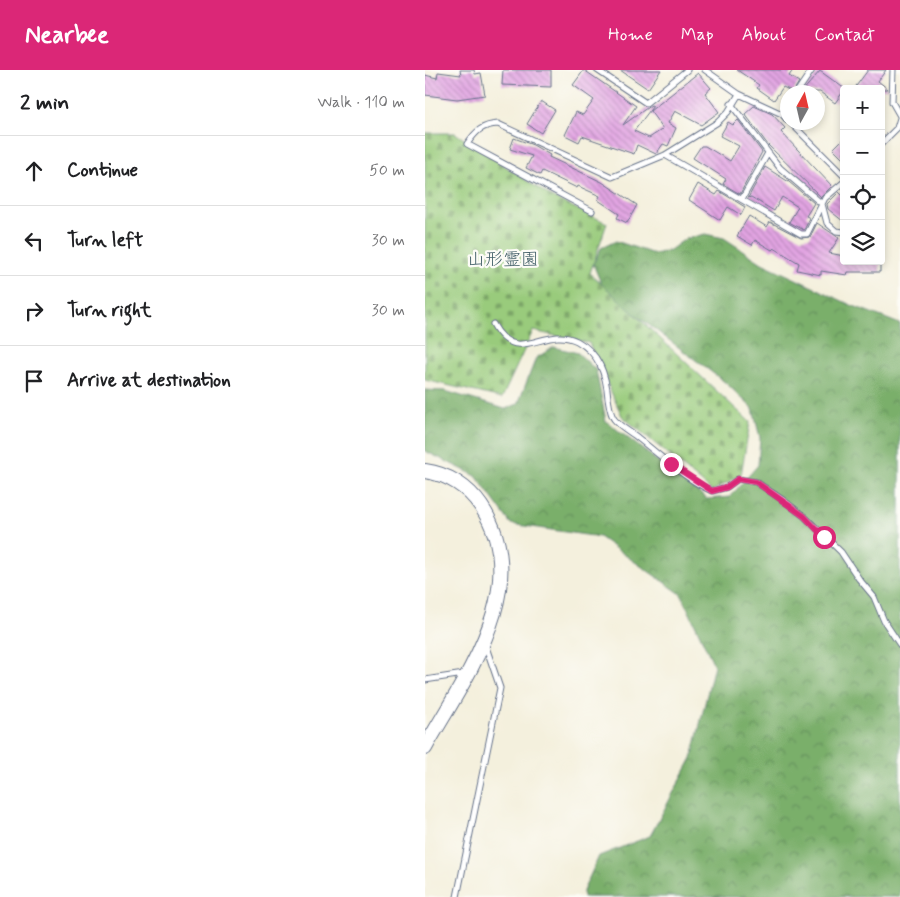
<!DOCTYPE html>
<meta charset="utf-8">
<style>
body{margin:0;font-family:Mynerve,"Klee One",sans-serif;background:#f2f2f2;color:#202124}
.controls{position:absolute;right:15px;top:15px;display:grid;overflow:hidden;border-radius:5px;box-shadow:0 2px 8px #0003}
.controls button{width:45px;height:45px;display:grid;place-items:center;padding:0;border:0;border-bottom:1px solid #e0e0e0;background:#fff;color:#202124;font:25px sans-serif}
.compass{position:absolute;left:355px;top:15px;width:45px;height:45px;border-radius:50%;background:#fff;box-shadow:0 2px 8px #0003;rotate:8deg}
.stop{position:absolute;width:15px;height:15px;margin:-11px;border:4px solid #db2777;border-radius:50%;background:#fff}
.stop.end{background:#db2777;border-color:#fff;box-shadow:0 1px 5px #0008}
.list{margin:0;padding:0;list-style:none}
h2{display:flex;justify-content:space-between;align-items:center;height:65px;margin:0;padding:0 20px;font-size:21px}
h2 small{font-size:16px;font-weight:400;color:#757577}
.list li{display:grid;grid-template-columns:32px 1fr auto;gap:15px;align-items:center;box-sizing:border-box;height:70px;padding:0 20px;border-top:1px solid #e0e0e0}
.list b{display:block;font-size:19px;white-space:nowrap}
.list em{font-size:16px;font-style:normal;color:#757577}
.icon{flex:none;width:28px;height:28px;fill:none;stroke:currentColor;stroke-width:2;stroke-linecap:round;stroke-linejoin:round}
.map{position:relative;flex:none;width:475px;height:827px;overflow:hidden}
header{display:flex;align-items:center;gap:30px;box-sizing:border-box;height:70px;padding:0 25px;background:#db2777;color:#fff}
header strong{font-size:24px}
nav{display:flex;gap:28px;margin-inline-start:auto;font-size:18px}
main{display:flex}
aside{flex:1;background:#fff}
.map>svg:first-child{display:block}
.forest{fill:url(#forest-crowns);stroke:#4a6f64}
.cemetery{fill:url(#cemetery-stones);stroke:#5a7d6c}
.building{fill:url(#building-back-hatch)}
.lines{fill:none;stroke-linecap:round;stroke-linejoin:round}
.lane-casing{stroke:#67738a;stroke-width:7}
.secondary-casing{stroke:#67738a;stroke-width:16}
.lane{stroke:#fff;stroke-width:5}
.secondary{stroke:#fff;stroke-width:14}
.route{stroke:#db2777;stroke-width:6}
.labels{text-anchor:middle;stroke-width:4.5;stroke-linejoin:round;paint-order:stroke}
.park-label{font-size:18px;fill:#415e67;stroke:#fdfcf7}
</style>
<header>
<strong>Nearbee</strong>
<nav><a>Home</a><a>Map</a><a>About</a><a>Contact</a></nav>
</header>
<main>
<aside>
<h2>2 min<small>Walk · 110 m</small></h2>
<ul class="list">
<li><svg class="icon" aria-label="ahead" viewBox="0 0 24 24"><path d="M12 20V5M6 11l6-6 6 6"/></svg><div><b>Continue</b></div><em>50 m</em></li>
<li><svg class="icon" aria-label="left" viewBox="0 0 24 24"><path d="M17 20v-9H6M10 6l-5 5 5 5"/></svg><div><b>Turn left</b></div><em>30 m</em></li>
<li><svg class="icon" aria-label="right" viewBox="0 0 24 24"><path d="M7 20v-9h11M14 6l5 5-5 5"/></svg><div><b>Turn right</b></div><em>30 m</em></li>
<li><svg class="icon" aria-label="arrive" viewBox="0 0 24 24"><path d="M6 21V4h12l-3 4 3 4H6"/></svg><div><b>Arrive at destination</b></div></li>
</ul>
</aside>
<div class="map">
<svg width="475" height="827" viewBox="0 0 475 827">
<defs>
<pattern id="forest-crowns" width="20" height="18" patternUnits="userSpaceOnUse" patternTransform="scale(1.25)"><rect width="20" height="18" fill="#7aaf6b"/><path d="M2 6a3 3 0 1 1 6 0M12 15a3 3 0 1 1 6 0" fill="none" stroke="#638f5b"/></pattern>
<pattern id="cemetery-stones" width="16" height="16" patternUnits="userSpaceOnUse" patternTransform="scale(1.25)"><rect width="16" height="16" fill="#99cb7b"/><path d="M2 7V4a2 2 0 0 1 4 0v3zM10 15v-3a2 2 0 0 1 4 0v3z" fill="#7ca568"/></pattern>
<pattern id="building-back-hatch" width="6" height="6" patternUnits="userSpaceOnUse" patternTransform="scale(1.25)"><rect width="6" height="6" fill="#e2a4e2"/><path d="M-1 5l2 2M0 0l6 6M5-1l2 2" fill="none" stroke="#b686ba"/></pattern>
</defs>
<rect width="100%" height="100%" fill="#fdfcf7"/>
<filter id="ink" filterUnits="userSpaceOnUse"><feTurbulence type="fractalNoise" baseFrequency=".02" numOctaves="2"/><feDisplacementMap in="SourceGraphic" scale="10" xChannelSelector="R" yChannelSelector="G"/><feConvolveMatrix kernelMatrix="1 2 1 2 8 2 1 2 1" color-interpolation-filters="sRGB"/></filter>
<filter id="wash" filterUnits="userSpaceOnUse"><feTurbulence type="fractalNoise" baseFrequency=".0096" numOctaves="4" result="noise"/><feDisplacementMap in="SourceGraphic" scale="20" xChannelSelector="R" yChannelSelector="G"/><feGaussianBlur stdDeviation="1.12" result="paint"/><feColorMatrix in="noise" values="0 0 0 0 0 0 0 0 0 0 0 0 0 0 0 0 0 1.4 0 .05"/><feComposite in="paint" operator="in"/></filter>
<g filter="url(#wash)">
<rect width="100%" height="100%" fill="#f4f0dd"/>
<path class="forest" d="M280,164L299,168L337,193L426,235L475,254V827H158V821L174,786L225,766L267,688L289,595L256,524L174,467L86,454L51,406L0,381V320L20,321L80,339L93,334L111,288L129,277L153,283L171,300L181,351L282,429L305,427L333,395L335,368L328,339L301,313L192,231L176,213L168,194L176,178L191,171L229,184L245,180L260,169Z"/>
<path class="cemetery" d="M0,63H30L128,128L182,153L165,203L325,352L316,405L287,421L197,346L164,273L108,261L77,328L0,310Z"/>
<g id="blocks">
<path class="building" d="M35,0H49L50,4L56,3L60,25L32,29L0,25V5L12,8L13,2L36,5Z
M78,0H126V17L77,15Z
M159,0L211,36L198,55L226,35L228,36L209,61L224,68L238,59L225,41L273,3L286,18L280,23L294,42L276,55L250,41L243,53L251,58L243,76L238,74L231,84L212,75L209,84L157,66L154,72L140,65L151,42L158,45L169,30L148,15Z
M195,0H236L223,19Z
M312,0H368L364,6L374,12L368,22L358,17L349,30L332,18L334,15Z
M443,0H461L453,11L463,19H429Z
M395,1L420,19L410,33L395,22H377Z
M116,31L130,40L116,63L102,54Z
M329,36L347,44L360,58L356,62L407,116L396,127L343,75L320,44Z
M313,50L337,82L315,124L298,114L301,109L268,88L276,76H280L305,91L314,76L295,66L303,52L308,55Z
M89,68L108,75L125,85L124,87L177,112L212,135L202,153L192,148L194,144L173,130L175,126L153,116L152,118L117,101L115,105L101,98L107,86L85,79Z
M419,68V90L408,79Z
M340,97L364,112L389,133L381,146L385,148L379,160L364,152L373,137L357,127L349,141L326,127L323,128Z
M273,114L291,125L294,121L320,137L316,145L303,137L295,150L264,130Z
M414,122L419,127V152L403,139L402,134Z
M324,146L342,157L345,152L376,168L385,167L392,153L414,168L404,183L419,186V191H455V202H423L422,205L396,201V205L372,200L374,193L349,178L347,180L330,170L327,175L312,166Z"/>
</g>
</g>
<g filter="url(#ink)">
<use href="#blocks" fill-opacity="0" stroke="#67738a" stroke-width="1"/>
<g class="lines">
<defs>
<path id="lane" d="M172,0L221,33L262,0
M280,0L314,24L357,44L362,50
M468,0L467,32L475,46
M372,22L387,0
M306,34L355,98L397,134L402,153L411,161L419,162
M357,44L362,37
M365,52L419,106
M456,74L472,58L475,48
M240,85L376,164H382L400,128L419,112
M317,129L343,83
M167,141L42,74C51,61 57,55 73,54L187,107L240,85L293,52L303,42L314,24
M68,254C92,298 120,254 152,271C174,283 181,304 183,328C184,334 185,344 189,349C195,357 206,362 213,368C236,386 260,409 287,421L302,417L313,409L331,412L358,430L379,446L416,482L434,509L449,527L459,551L475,575
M0,610L39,604
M32,827L75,618L60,574"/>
<path id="secondary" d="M0,401C23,404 43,417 56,436C110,516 39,608 0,678"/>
</defs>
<use href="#lane" class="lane-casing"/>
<use href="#secondary" class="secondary-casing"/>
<use href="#lane" class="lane"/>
<use href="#secondary" class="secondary"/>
</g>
</g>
<g class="lines" filter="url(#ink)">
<path class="route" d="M246,394L287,421L302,417L313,409L331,412L379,446L399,467"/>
</g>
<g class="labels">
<g class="park-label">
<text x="78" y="195">山形霊園</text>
</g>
</g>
</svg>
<div class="controls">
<button>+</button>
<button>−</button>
<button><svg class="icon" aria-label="locate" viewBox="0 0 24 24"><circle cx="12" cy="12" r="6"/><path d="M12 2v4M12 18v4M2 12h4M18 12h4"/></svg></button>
<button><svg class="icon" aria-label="layers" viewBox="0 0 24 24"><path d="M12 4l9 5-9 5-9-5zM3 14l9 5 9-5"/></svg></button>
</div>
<svg class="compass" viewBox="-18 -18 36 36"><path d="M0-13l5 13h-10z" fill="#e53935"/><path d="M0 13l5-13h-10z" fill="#757577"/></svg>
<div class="stop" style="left:399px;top:467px"></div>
<div class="stop end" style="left:246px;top:394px"></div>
</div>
</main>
